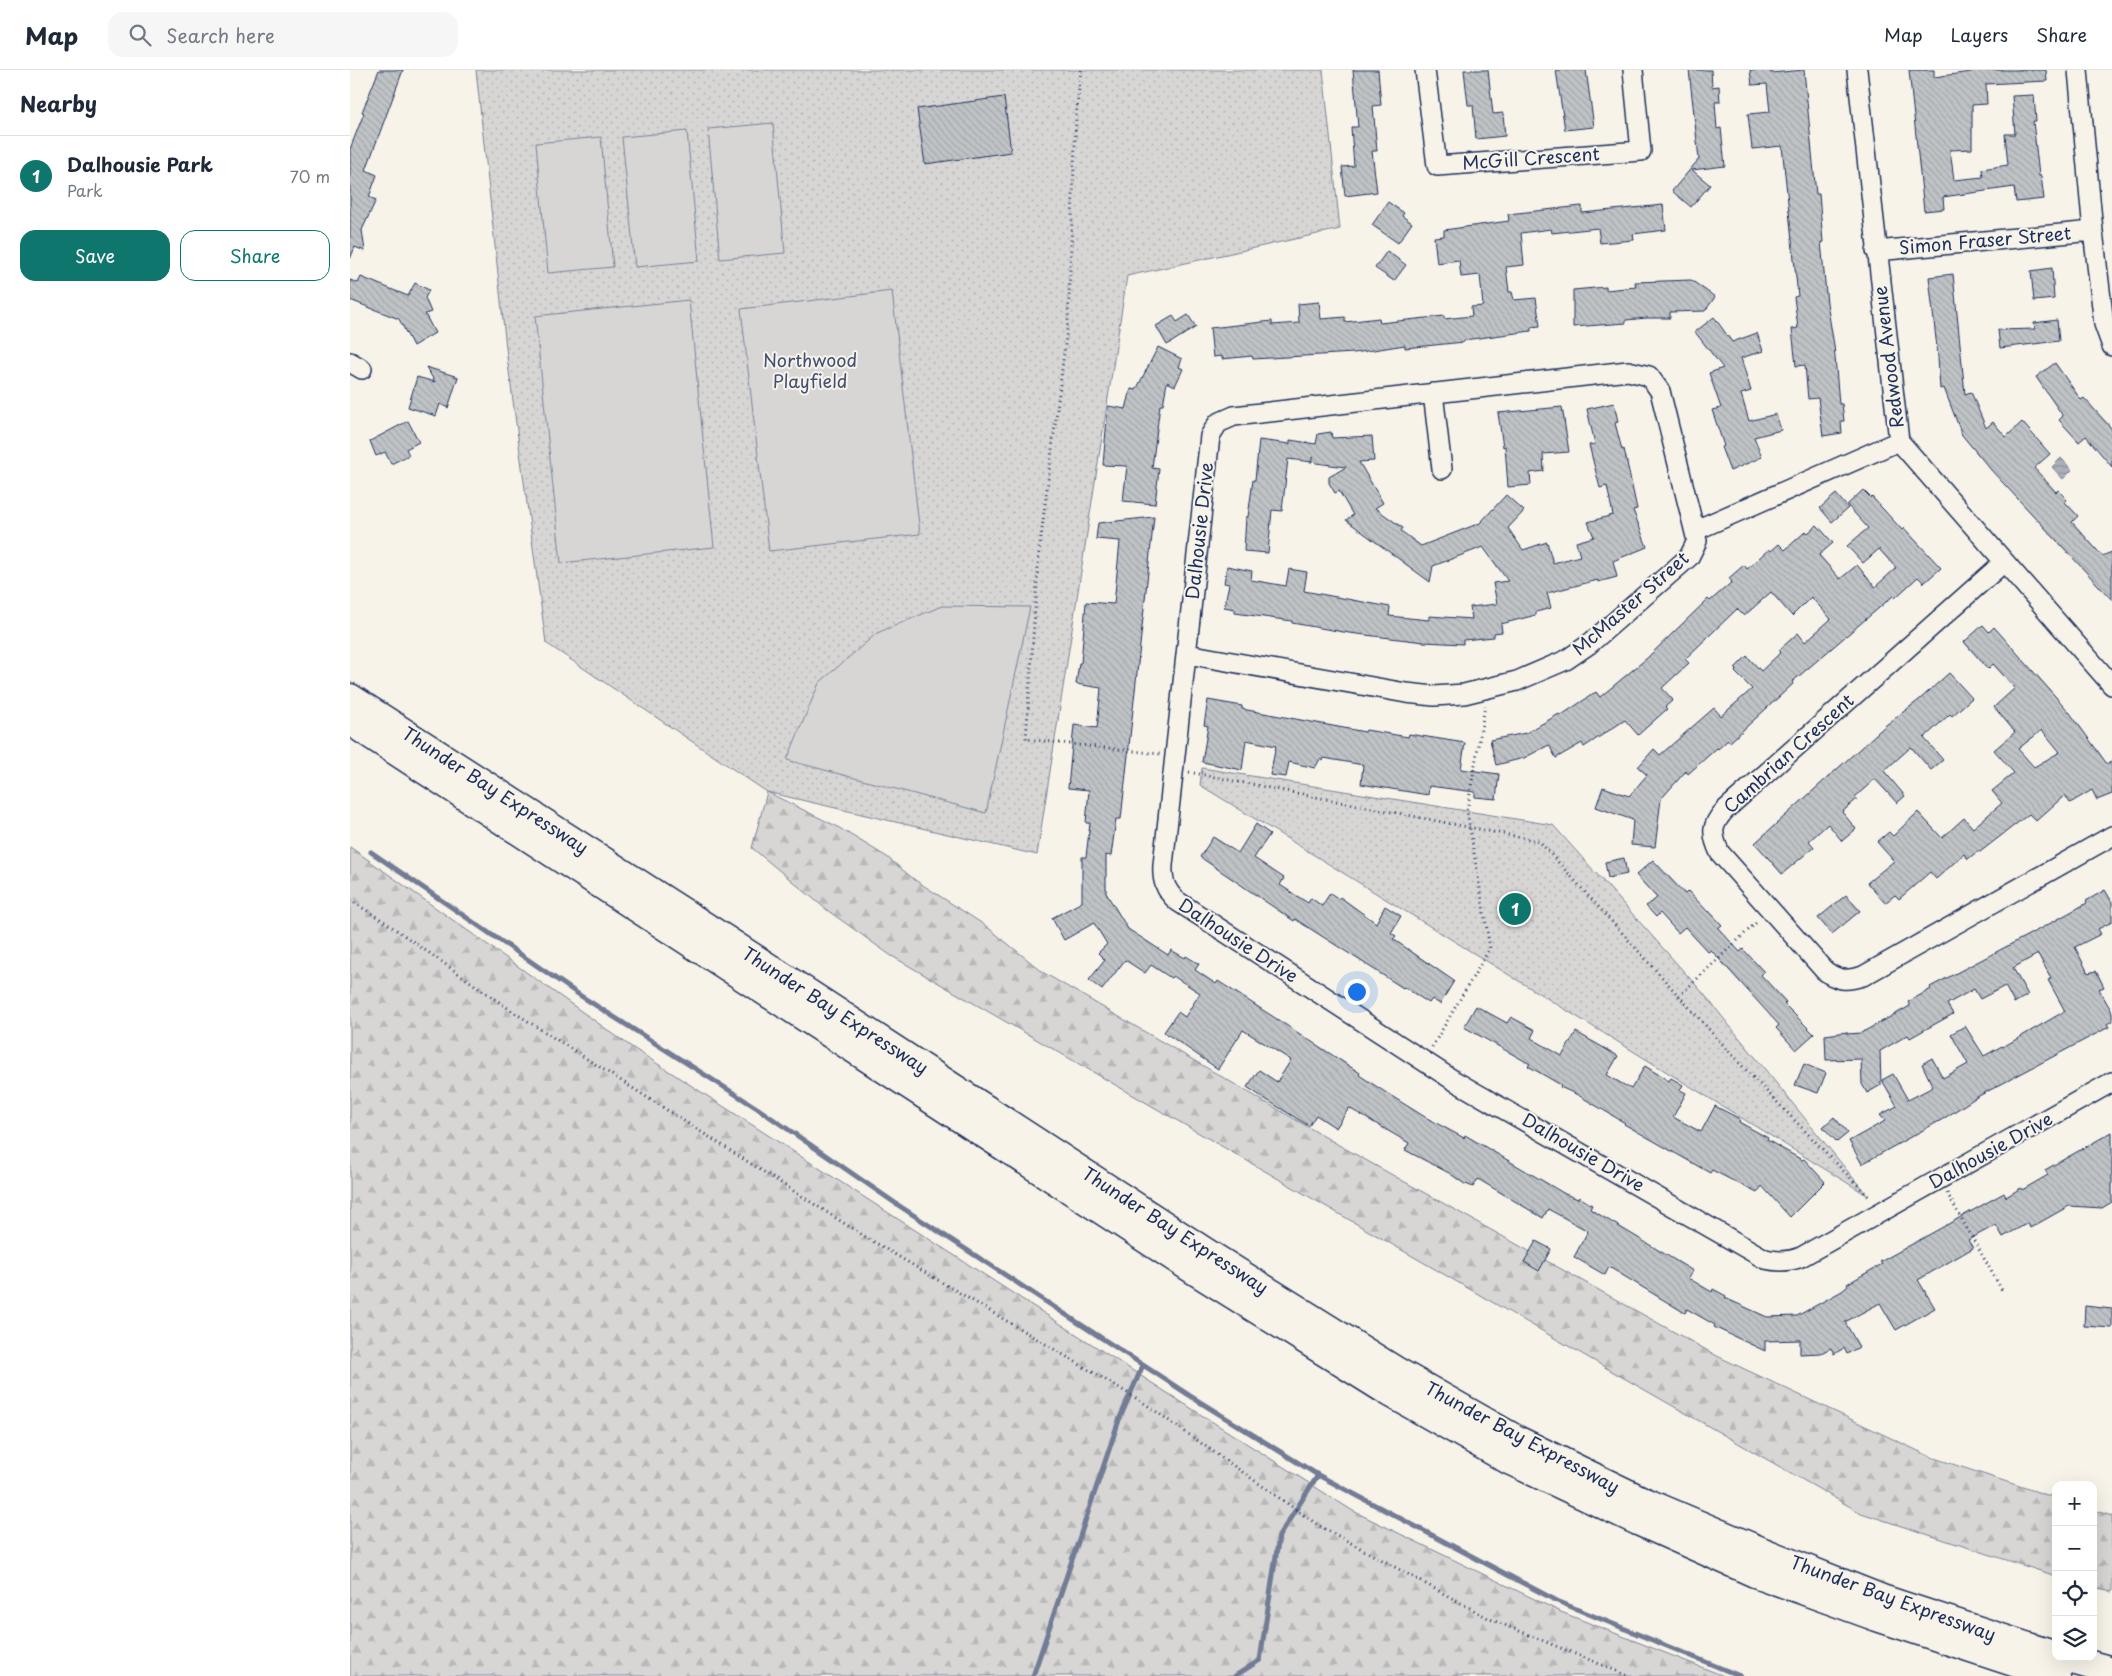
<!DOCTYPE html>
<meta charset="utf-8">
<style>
body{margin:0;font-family:"Playpen Sans",sans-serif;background:#f6f6f7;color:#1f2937}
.controls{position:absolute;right:15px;bottom:15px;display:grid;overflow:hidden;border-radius:10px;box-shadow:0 5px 20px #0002}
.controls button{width:45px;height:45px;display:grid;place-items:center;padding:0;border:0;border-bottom:1px solid #e0e1e3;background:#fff;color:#1f2937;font:25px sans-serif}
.you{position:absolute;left:1006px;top:921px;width:18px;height:18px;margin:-12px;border:4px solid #fff;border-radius:50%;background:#1a73e8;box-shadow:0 0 0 8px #1a73e833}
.badge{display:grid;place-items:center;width:32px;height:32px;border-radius:50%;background:#0f766e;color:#fff;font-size:16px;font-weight:700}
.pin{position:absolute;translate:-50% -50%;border:2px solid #fff;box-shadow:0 1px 5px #0006}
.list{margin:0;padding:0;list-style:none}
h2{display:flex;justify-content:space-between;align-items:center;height:65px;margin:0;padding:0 20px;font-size:21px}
h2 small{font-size:16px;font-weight:400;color:#747a83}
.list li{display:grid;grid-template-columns:32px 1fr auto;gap:15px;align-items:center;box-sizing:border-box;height:80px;padding:0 20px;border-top:1px solid #e0e1e3}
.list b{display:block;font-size:19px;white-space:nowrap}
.list p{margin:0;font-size:16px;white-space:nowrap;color:#747a83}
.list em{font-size:16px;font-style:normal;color:#747a83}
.actions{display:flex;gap:10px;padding:15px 20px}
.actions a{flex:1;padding:11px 0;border:1px solid #0f766e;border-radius:15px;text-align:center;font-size:18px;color:#0f766e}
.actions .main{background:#0f766e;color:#fff}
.icon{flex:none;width:28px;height:28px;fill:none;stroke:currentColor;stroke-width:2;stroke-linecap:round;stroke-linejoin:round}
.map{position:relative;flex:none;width:1762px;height:1606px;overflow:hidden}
header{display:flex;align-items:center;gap:30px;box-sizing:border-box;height:70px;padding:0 25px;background:#fff;border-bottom:1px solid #e0e1e3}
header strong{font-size:24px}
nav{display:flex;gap:28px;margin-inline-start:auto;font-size:18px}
.search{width:350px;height:45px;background:#f6f6f7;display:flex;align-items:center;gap:12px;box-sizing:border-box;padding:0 18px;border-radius:15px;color:#747a83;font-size:19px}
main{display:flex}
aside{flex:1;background:#fff}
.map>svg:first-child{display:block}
.forest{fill:url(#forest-firs);stroke:#798299}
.park{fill:url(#park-dots);stroke:#798299}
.pitch{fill:#d7d6d4;stroke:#798299}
.water{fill:url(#water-rules);stroke:#727c95}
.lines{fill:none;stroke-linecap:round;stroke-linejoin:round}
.stream{stroke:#727c95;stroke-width:5}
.building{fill:url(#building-back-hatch);stroke:#1b2f5e;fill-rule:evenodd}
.minor-casing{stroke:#1b2f5e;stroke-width:22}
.trunk-casing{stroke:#1b2f5e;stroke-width:31}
.path{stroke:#1b2f5e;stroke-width:3;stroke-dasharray:1 4;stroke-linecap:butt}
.minor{stroke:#f7f3e8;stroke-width:19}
.trunk{stroke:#f7f3e8;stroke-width:28}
.labels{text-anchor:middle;stroke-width:4;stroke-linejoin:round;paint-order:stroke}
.street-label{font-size:18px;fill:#1b2f5e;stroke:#f7f3e8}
.park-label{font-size:18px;fill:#415076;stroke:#f7f3e8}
</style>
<header>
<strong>Map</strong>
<div class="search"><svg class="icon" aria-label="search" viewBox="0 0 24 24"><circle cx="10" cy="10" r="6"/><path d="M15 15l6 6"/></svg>Search here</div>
<nav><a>Map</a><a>Layers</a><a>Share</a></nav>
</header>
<main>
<aside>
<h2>Nearby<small></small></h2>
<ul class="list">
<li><span class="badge">1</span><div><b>Dalhousie Park</b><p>Park</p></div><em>70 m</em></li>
</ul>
<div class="actions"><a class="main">Save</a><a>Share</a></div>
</aside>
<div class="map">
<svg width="1762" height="1606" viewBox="0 0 1762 1606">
<defs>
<pattern id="forest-firs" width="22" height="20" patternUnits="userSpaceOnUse" patternTransform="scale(1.25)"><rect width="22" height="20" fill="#d7d6d4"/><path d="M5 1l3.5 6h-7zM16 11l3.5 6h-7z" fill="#b8b8b8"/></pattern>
<pattern id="park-dots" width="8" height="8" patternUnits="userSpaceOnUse" patternTransform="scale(1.25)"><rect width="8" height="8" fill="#d7d6d4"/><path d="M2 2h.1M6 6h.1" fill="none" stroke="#b8b8b8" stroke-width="1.8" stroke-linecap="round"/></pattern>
<pattern id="water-rules" width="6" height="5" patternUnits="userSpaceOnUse" patternTransform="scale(1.25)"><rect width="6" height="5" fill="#acb0b9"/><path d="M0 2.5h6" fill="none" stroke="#8b909a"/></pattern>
<pattern id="building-back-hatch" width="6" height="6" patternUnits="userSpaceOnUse" patternTransform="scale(1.25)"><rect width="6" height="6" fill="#c0c3c5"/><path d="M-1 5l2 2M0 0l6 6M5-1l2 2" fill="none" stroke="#a4a8ac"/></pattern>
</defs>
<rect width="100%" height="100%" fill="#f7f3e8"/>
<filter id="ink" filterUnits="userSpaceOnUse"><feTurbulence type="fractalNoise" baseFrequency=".02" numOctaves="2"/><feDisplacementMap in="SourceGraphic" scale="10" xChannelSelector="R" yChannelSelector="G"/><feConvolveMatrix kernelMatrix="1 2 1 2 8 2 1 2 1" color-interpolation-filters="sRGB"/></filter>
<g filter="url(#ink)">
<path class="forest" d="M417,722L486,756L537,787L565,810L636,856L694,903L994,1078L1369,1287L1581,1387L1706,1428V1506L1511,1443L1272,1307L540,885L477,840L402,778Z
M0,777L283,978L850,1344L1003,1441L1211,1542L1374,1606H0Z
M1743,1440L1762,1446V1522L1743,1518Z"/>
<path class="park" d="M126,0H973L990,159L777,206L687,785L417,722L196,573L157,287Z
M852,698L1203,755L1353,923L1517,1125L850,715Z"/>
<path class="pitch" d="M423,53L435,183L370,189L358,59Z
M337,61L349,191L285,197L272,67Z
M251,67L263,197L198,203L186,73Z
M542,221L570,464L419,481L391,239Z
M339,230L364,477L211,493L185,246Z
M592,536L680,537L636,743L437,690L469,613L527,563Z"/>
<path class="water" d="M1711,388L1722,400L1713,409L1702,397Z"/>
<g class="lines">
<path class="stream" d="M21,782L231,926L407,1038L548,1135L845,1329L968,1405L1207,1531L1390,1606
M683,1606L769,1350L793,1295
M885,1606L910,1590L929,1466L968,1405"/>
</g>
<path class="building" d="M29,0H53L16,100L27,105L19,127L26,130L12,160L15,181L5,177L0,189V79L14,43L12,42Z
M1003,0H1028L1031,35L1023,36L1027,81H1022L1027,122L995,126L992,97L1004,96L1001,57H1008Z
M1114,0H1138L1143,44L1153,43L1155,66L1126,69L1123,35H1118Z
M1206,0H1236L1244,57L1215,60Z
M1339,0H1361L1362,17L1369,16L1370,32H1365L1367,59L1371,58L1375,96L1342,100L1360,115L1341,137L1322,121L1349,89Z
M1400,0H1420L1421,3L1454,0L1466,124H1469L1473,172H1471L1477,233L1484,275L1489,334H1492L1493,342L1494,351H1491L1492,363L1473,366L1468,328L1458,329L1455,295L1446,296L1442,259L1448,258L1444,227L1448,226L1432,76L1402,79L1398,44L1420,42L1417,14L1402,15Z
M1559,0H1584V7L1621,2L1620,0H1696L1697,11L1636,14L1637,34L1622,35V79L1600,80L1604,110L1633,107L1632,99L1658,95L1655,64H1665L1662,26L1684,25L1686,51H1683L1689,106H1691L1694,129L1666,132L1664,117L1593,127L1594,139L1574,141Z
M654,27L661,82L575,94L567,39Z
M1038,132L1054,143L1052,146L1062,153L1048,173L1022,155Z
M1313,135L1316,160L1283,164L1284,170L1250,173L1248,158L1202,163L1201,159L1171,163L1174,195L1156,197L1159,222H1162L1164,230L1186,228L1190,256L1181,257V261L1114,270V272L1055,278V275L1004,283L903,289L902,286L872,289V286L863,287L860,258L922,251V255L949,253L948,234L969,232L971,249L995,247V252L1029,248L1030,253L1094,246V249L1122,246L1121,237L1133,236L1130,205L1111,207L1109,190L1087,193L1084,167L1094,166V160L1159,151L1158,144L1232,136V143Z
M1037,181L1056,195L1044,211L1025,198Z
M1702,198L1704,229L1684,231L1681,201Z
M1603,204L1615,324L1621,322L1636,358L1643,352L1656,367L1672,352L1700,384L1684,398L1706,422L1708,420L1717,430L1715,432L1728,446L1722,452L1746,479L1752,486L1762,482V530L1641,400L1612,365L1594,318L1590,319L1588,287L1579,207Z
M11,207L58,226L65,213L79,220L75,228L81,242L75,244L85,263L63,276L49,249L0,230V210L8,213Z
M1341,210L1365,227L1355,241L1320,242V248H1297L1276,250V253L1223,257V220L1256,217V220L1286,217L1285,212Z
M838,245L846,257L817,275L806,256L823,246L827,252Z
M1364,247L1382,272L1407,263L1413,281L1391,288L1401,321L1391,324L1399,351L1426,344L1431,360L1404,367L1412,387L1380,401L1371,377L1374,376L1362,340L1371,338L1359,303L1373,298L1345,262Z
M1707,250L1709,271L1650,278L1648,260L1685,259L1684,253Z
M808,277L832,289L829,297L833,299L825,316L817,312L813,335H810L802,398L809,399L805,434L773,431L777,396L753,395L758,336L776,339L781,319L786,320Z
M1705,293L1731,330L1734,328L1762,359V397L1736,366L1729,372L1709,350L1713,346L1686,307Z
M76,297L108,307L98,338L90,334L86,346L58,337L67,307L85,312Z
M1264,333L1268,352L1265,353L1272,380L1274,379L1287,439L1283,440L1297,477L1263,491L1267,507L1248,512V510L1197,523L1201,538L1186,542V545L1151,554L1152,562L1144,563V567L1113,570V574L1074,572L999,563L942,553V551L885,543V539L874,537L879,514L874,513L877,496L902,501L901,510L936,516L939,499L957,502L954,521L1040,537L1039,546L1079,550V546L1122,549L1120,537L1147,534L1143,513L1158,511L1133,477L1083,496L1080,512L996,450L1003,445L989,421L985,423L979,413V407L996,397L966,393L962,387V392L938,389L932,441L922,440L918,483L894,481L896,447H898L903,410H905L909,370L940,374V370L966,374L968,364L981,362L982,368L1022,366L1024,391L1009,392L1033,433L1025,438L1053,458L1051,461L1071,476L1130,453L1156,425L1174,441L1158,458L1173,480L1197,472L1203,493L1230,486L1226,472L1244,467L1238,452L1263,445L1257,416L1250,418L1239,375L1245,374L1237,339Z
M1212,337L1219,382L1193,384L1194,401L1180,403L1181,415L1158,417L1155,376L1153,377L1148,343Z
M58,351L69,372L56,379L59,385L41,394L35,382L26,386L20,371Z
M1513,420L1521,428L1522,427L1552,460L1554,458L1591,498L1574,513L1568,507L1545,528L1543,526L1442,612L1443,614L1380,672L1378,670L1368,679L1367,678L1338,704L1336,701L1311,729L1305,777L1281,775L1283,750L1246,737L1253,717L1279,726L1297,705L1288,697L1304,679L1310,685L1364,638L1371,646L1402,619L1385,602L1387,600L1385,598L1397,586L1411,601L1431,582L1429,580L1448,563L1455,572L1481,549L1461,527L1442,546L1421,522L1394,546L1387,539L1335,589L1339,593L1312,618L1323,630L1315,637L1317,639L1288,665L1275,650L1234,677L1232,673L1206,688L1199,675L1174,688L1146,695L1140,670L1176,663L1209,644L1210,646L1246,622L1250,627L1296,589L1358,529L1360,531L1382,512L1379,508L1394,495L1397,499L1419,479L1421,481L1429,474L1435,480L1456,461L1458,463L1467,455L1483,473L1469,485L1490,509L1507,495L1525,517L1546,498L1529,479L1513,493L1497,476L1518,458L1497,435Z
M1486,424L1498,438L1482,452L1470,438Z
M804,447L771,749H766L761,786L756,785V823L778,859L818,885L821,880L835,888L836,886L849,894L845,900L866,914L868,911L1010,1003L1009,1005L1035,1022L1075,1047L1114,1068L1115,1065L1215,1124L1228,1129L1229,1127L1242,1135L1240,1139L1343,1201L1338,1208L1362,1222L1363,1219L1376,1226L1375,1228L1417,1247L1447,1246L1492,1221L1498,1216L1497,1214L1532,1194L1530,1192L1654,1123L1656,1127L1671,1118L1672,1120L1698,1105L1695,1100L1762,1062V1132L1752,1138L1719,1136L1680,1158L1678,1153L1653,1167L1646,1155L1618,1170L1623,1178L1568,1210L1585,1238L1546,1260L1530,1233L1495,1252L1509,1277L1497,1284L1494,1278L1484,1284L1481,1278L1471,1283L1450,1284V1270L1415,1271V1281L1364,1257L1365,1255L1337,1239L1335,1243L1259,1197L1255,1205L1224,1187L1238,1161L1198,1139L1193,1148L1128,1109L1123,1117L1116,1114V1115L1099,1103L1055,1080L1059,1073L999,1038L986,1058L966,1045L959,1056L912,1027L897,1017L909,1000L927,1012L941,990L893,960L868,999L814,962L828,942L835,947L850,923L823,906L821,908L801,895L795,903L775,890L752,920L739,910L755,890L748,883L757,874L744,853L714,870L702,848L732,832V787H736L740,753H736L739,720L718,718L724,655L747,658L751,618L726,614L729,593H731L736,532L764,534L770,471L746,469L748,453Z
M1633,555L1639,562L1644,557L1720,643L1757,694L1762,691V724L1747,730L1742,720L1720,733L1715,725L1686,751L1679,744L1630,782L1628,781L1618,789L1614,784L1586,809L1580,802L1549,829L1545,825L1535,833L1517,813L1544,791L1527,772L1539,762L1543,766L1568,742L1592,768L1614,748L1623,758L1652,733L1642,721L1664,703L1644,680L1665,662L1644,637L1665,618L1643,594L1638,599L1614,572ZM1692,660L1710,682L1684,697L1668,679Z
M1599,603L1622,628L1602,646L1600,644L1574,668L1593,690L1581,700L1561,677L1534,701L1555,726L1547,733L1525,709L1505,727L1507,729L1492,742L1506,759L1492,771L1478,754L1459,771L1464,777L1432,804L1405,773L1536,655L1569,630Z
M858,630L892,636V639L1015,662L1016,660L1058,667L1059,664L1115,673L1111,699L1149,704L1146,729L1125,727V722L1079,716L1078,725L1011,714L1013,695L974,688L973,691L970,689L965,698L939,692L936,707L920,705L926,676L896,670L892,700L852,692L858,656L854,655Z
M906,754L920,764L904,788L934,808L930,815L958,833L961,828L972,836L980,823L989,829L990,827L1026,853L1035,836L1051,846L1041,863L1046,866L1043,869L1104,911L1090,934L1082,929L1079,933L1054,917L1053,918L945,849L944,851L850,787L863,767L888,783Z
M1274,788L1277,804L1258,808L1255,792Z
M1303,790L1335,824L1338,821L1358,842L1359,841L1372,855L1368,858L1390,882L1393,879L1414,902L1411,905L1436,932L1434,934L1464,964L1446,980L1426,958L1429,955L1361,880L1358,882L1335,857L1328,863L1310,843L1306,847L1296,836L1307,828L1286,805Z
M1755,820L1762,832V852L1748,859L1751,864L1725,877L1738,903L1746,901L1754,917L1749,919L1762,942V951L1757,954L1759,957L1625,1028L1593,1049L1512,1094L1499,1071L1535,1051L1530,1045L1547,1036L1532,1010L1543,1004L1558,1030L1583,1017L1572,994L1582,988L1593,1008L1618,994L1601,964L1615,956L1634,986L1652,976L1653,977L1715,941L1698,910L1701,908L1688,884L1663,898L1678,925L1664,933L1655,916L1630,929L1624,919L1597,934L1603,944L1560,968L1558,965L1530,981L1531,1015L1517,1023L1512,1014L1511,989L1476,990L1475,965L1497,962V964L1511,963L1560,936L1558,932L1581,919L1580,917L1699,854L1737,833L1736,831Z
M1496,825L1510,841L1482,864L1468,848Z
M1126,936L1157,953L1161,947L1185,960L1181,968L1212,986L1226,962L1268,986L1257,1005L1281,1019L1295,996L1319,1011L1321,1008L1333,1015L1330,1020L1336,1023L1323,1047L1351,1062L1365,1036L1390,1049L1389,1052L1418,1068L1417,1070L1452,1090L1454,1089L1475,1112L1440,1147L1412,1116L1407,1123L1362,1100L1360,1103L1274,1054L1275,1053L1228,1025L1210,1017L1211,1015L1178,996L1180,994L1114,957Z
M1454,994L1476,1003L1468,1023L1445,1015Z
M1484,1047L1498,1063L1487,1072L1473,1057Z
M1186,1171L1201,1179L1189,1201L1174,1192Z
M1735,1236L1762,1239V1258L1734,1256Z"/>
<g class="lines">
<defs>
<path id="minor" d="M1075,0L1087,96L1291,81L1283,0
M1507,0L1549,371L1762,615
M1728,0L1743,161L1754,254L1762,276
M1526,181L1743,161
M0,292L12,299
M1083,323L1092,399
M1346,460L1549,371
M1654,492L1375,740C1361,755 1361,764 1370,783L1474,900C1487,911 1497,911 1513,906L1762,766
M837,584L1056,623L1084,626L1114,624L1167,611L1216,590L1238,575L1339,487L1347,471L1310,321L1299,306L1278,301L884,346L868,353L860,366L813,795C812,810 815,820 827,831L1103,1010L1415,1189C1428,1192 1439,1192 1451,1187L1762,1012"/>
<path id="trunk" d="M0,628L376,870L855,1182L1044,1300L1167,1370L1295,1432L1413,1482L1532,1529L1706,1586
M0,651L844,1200L1036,1320L1159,1390L1288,1451L1405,1503L1527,1547L1706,1606
M1712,1587L1762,1601"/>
</defs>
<use href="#minor" class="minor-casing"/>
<use href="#trunk" class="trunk-casing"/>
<path class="path" d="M731,0L726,47L718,251L689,483L676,669L810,684
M839,702L1189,771L1393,997L1520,1128
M0,830L35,852L162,941L514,1166L791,1331L968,1455L1140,1549L1279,1606
M1329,926L1408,851
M1082,977L1140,878L1117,741L1135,636
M1597,1123L1653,1222"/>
<use href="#minor" class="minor"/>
<use href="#trunk" class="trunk"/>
</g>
</g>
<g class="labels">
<g class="street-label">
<text transform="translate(1181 89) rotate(-4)" y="6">McGill Crescent</text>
<text transform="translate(1635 171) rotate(-5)" y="6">Simon Fraser Street</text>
<text transform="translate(1539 287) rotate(-97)" y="6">Redwood Avenue</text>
<text transform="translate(850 461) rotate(-84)" y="6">Dalhousie Drive</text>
<text transform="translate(1281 534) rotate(-41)" y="6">McMaster Street</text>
<text transform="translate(1439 684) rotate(-42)" y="6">Cambrian Crescent</text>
<text transform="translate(145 721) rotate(33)" y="6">Thunder Bay Expressway</text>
<text transform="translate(888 871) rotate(33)" y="6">Dalhousie Drive</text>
<text transform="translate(485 941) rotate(33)" y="6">Thunder Bay Expressway</text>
<text transform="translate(1641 1081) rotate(-29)" y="6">Dalhousie Drive</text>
<text transform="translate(1233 1083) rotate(30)" y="6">Dalhousie Drive</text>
<text transform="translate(825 1161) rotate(33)" y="6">Thunder Bay Expressway</text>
<text transform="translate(1172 1368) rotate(28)" y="6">Thunder Bay Expressway</text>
<text transform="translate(1543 1529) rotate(20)" y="6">Thunder Bay Expressway</text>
</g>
<g class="park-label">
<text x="460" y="297">Northwood<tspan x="460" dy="21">Playfield</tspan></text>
</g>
</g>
</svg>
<div class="controls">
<button>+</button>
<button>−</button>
<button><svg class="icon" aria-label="locate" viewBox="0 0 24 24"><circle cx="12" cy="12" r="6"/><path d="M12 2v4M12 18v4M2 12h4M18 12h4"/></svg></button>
<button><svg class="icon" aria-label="layers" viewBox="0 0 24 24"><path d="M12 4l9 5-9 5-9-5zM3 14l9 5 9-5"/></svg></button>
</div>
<div class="you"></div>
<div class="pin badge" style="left:1165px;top:839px">1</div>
</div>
</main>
